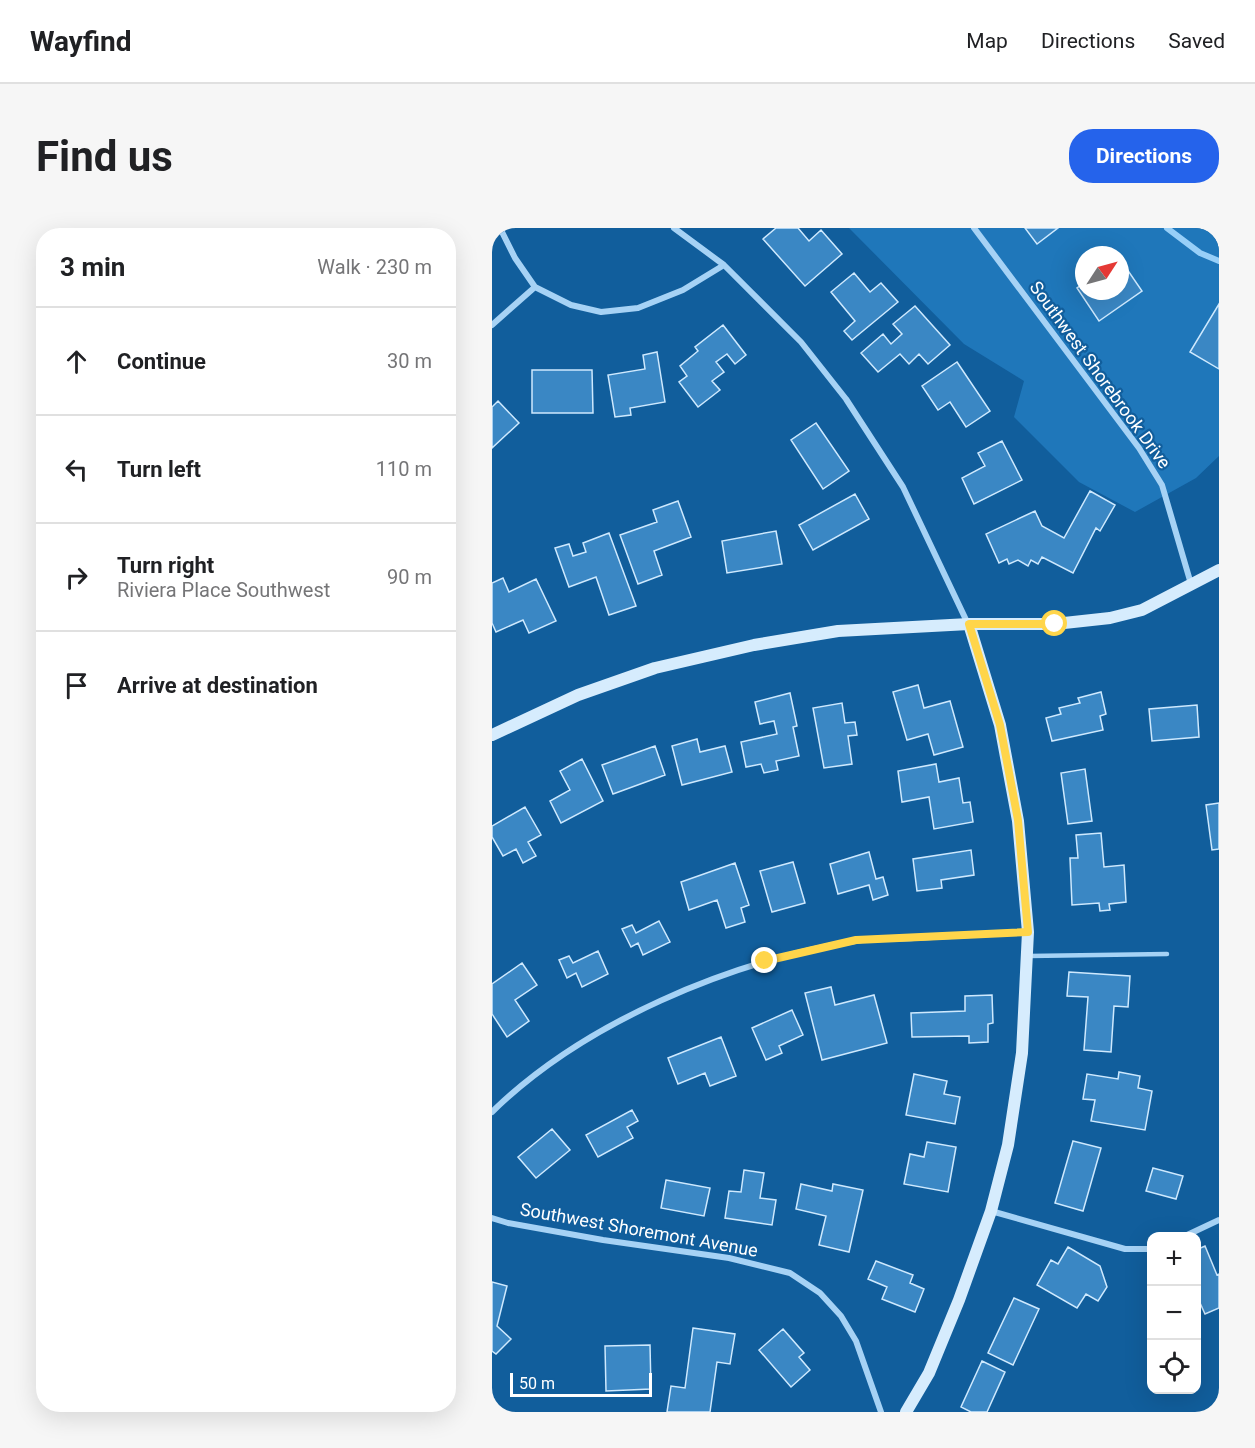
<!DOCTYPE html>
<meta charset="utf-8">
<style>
body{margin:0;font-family:Roboto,sans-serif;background:#f6f6f6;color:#202124}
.controls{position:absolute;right:18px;bottom:18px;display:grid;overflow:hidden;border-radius:12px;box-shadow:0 6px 24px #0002}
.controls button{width:54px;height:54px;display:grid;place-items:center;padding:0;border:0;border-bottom:2px solid #e0e0e0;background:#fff;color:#202124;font:30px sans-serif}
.compass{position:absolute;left:583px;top:18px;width:54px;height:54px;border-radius:50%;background:#fff;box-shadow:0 6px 24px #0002;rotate:54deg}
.scale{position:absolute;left:18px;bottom:15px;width:142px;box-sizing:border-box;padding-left:6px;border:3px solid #fff;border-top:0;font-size:16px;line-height:21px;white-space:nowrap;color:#fff;-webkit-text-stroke:4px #115e9c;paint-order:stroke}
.stop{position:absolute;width:18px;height:18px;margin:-14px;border:4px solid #ffd54a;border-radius:50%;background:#fff}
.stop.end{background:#ffd54a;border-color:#fff;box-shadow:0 2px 6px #0008}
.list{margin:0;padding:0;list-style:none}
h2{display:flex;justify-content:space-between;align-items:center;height:78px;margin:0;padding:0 24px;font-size:26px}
h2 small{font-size:20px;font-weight:400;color:#757577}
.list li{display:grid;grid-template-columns:39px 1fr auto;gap:18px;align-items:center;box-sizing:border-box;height:108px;padding:0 24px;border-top:2px solid #e0e0e0}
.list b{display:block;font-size:22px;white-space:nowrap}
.list p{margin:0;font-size:20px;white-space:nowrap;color:#757577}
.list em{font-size:20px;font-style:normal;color:#757577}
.icon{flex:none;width:33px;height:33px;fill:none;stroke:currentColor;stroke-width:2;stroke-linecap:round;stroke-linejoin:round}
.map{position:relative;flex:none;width:727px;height:1184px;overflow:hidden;border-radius:24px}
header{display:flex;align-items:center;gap:36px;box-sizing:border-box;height:84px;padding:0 30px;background:#fff;border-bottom:2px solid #e0e0e0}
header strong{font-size:28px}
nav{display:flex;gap:33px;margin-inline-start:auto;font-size:21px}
.intro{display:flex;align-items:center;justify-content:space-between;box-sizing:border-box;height:144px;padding:0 36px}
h1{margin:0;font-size:42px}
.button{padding:15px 27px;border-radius:24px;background:#2563eb;color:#fff;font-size:21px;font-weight:700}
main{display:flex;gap:36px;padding:0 36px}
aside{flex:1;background:#fff;border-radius:24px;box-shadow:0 6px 24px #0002}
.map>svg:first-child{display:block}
.green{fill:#1f77ba;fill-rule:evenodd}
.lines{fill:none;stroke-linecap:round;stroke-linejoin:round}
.stream{stroke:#97cff8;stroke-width:6}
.building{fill:#3a87c4;stroke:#cee9fe;stroke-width:1.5}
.lane{stroke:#a6d2f5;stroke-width:4.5}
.street{stroke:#a6d2f5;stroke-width:6}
.secondary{stroke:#d6ecfd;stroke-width:12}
.route{stroke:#ffd54a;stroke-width:8}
.labels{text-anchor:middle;stroke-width:4.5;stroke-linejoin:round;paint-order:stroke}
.street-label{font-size:18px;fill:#fff;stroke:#115e9c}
</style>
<header>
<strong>Wayfind</strong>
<nav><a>Map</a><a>Directions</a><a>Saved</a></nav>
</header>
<div class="intro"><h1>Find us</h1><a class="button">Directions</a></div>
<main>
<aside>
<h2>3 min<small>Walk · 230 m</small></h2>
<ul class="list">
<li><svg class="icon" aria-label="ahead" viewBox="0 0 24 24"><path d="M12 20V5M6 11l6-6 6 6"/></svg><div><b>Continue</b></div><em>30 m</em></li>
<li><svg class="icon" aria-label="left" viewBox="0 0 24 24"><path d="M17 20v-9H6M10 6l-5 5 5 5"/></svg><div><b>Turn left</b></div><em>110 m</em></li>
<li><svg class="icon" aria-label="right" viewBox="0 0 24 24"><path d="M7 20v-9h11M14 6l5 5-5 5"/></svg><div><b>Turn right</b><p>Riviera Place Southwest</p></div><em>90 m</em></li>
<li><svg class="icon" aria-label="arrive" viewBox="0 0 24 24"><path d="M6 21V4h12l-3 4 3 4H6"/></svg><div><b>Arrive at destination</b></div></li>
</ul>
</aside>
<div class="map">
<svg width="727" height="1184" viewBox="0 0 727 1184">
<rect width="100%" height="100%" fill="#115e9c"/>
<path class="green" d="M357,0H727V228L704,250L643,284L587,254L522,189L532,153L472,116ZM592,27H628V63H592Z"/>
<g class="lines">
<path class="stream" d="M675,0L708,25L727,33"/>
</g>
<path class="building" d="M284,0H306L317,13L329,2L350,26L313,58L271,11Z
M533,0H566L545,16Z
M628,31L650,63L607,93L585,60L592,55V63H628Z
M362,45L378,64L389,55L406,74L360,112L352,103L363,93L339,64Z
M727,76V141L698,124Z
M423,78L458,117L436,136L427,126L417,136L408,126L386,144L369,125L391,106L399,116L410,106L401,96Z
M231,97L254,127L243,136L235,126L224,134L232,144L220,153L228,162L206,179L187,154L195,148L188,138L206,123L203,119Z
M165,124L173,174L138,180L139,187L123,189L116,147L153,141L151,127Z
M465,134L498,183L474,199L458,174L446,182L430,158Z
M40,142H100L101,185H40Z
M6,173L27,195L0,220V179Z
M324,195L357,243L331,261L299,212Z
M510,213L530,252L482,276L470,250L493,238L486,225Z
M598,263L623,277L608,303L604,300L581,345L550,329L546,336L539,332L536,338L526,332L517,336L515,331L507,335L494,306L543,283L550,298L572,310Z
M363,266L377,291L321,322L307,297Z
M186,273L199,309L162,323L170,347L146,356L128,307L165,294L161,282Z
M284,303L290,336L235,345L230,313Z
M117,305L144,378L117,387L104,349L77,359L63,320L77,316L81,328L94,324L91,315Z
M11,350L17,364L44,351L64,393L37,405L31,392L4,404L0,395V355Z
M426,457L432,480L458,473L471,519L442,527L436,506L415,512L401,464Z
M609,464L614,486L608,488L611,502L560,513L554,490L569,486L567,480L588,475L586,470Z
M298,465L305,498L301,499L307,528L284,533L286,542L272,545L269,536L254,539L249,514L285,506L282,493L268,496L263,474Z
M350,475L353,495L363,494L365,507L356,508L360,536L332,540L321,480Z
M705,477L707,509L660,513L657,481Z
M205,511L208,524L233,518L240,544L190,557L180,518Z
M163,518L173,547L121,566L110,537Z
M90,531L111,573L69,595L58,573L78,562L68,543Z
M444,536L447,554L467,550L471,575L478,574L481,594L442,601L437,569L410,574L406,543Z
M593,541L600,593L576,596L569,545Z
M727,575V621L720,622L714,577Z
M33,579L49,607L36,614L44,628L31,635L24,621L11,628L0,609V598Z
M609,605L612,639L632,637L634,674L617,676L618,682L608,683L607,675L580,677L578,630H586L584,607Z
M479,622L482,647L449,652L450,660L425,663L421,631Z
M377,624L384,651L391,649L396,667L381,672L377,657L346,666L338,636Z
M301,634L313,675L280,684L268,643Z
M243,635L257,677L249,680L253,694L234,700L225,672L197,682L189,654Z
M167,693L178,714L151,727L146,715L139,719L130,701L140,697L144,705Z
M106,723L116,746L90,759L84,745L75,750L67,732L77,728L81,735Z
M30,735L45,757L23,772L37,793L15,809L0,786V756Z
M577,744L638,748L636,779L622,778L619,824L592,822L596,769L575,768Z
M339,759L343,777L382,767L395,815L330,832L313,765Z
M500,767L501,795L496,796V814L477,815V808L420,809L419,785L473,783V768Z
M300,782L311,807L287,818L290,825L274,832L260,800Z
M229,809L244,848L218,858L213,845L186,856L176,830Z
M627,844L648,848L646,860L660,863L653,902L599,893L603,872L591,871L595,846L626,851Z
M422,846L455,853L452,866L468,869L463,896L414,887Z
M140,882L146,893L135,899L141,910L106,929L94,907Z
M60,901L78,922L44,950L26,929Z
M581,913L609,920L591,983L563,975Z
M435,914L464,919L456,964L412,956L418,926L432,929Z
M661,940L691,948L684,971L654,963Z
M252,942L272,945L268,970L284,972L280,997L233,990L237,963L249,964Z
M174,952L218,960L212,988L169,980Z
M309,956L340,963L341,956L371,962L357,1024L327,1017L334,988L304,981Z
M713,1018L725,1047L727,1046V1080L713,1086L704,1066V1022Z
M576,1019L608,1038L615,1059L606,1073L594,1066L585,1080L545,1057L559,1032L566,1036Z
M384,1033L421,1047L418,1055L432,1061L423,1084L390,1071L395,1059L376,1051Z
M0,1054L15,1058L5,1098L19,1111L4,1126L0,1123Z
M522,1070L547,1081L521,1137L496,1125Z
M201,1100L243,1106L238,1136L225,1134L218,1184H175L179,1158L193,1160Z
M291,1101L312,1125L307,1129L318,1142L299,1159L267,1122Z
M158,1117L159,1161L114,1163L113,1118Z
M490,1133L513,1144L495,1184H479L469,1179Z"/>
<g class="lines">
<path class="lane" d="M537,728L675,726"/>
<path class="street" d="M8,0L23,30L43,59L79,77L109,84L146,80L191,62L232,37
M182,0L232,37L309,114L354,171L411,259L476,396
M482,0L647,220L670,257L699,356
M0,97L43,59
M0,884C92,794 237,734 363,713C382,710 402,711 422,710C460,708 498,706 536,704
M499,983L633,1021H660
M0,990L16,995L111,1012L237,1030L298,1045L328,1065L349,1088L364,1113L389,1184
M693,1008L727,992"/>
<path class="secondary" d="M0,507L86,467L163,440L262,417L346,403L477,396H563L618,390L650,382L727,342
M414,1184L437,1145L467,1072L499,983L516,917L530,825L536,704L526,593L508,497L477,396"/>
</g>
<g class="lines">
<path class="route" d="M273,733L364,712L536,704L526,592L508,497L477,396H563"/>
</g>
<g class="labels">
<g class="street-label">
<text transform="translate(608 147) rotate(54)" y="6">Southwest Shorebrook Drive</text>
<text transform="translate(147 1002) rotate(10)" y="6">Southwest Shoremont Avenue</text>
</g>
</g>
</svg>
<div class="controls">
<button>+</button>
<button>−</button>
<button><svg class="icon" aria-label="locate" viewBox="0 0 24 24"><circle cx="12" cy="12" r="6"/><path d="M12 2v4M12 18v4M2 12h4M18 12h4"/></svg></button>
</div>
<svg class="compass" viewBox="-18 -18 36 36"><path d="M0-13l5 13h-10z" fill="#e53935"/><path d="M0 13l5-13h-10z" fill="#757577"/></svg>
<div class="scale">50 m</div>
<div class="stop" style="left:563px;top:396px"></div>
<div class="stop end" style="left:273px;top:733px"></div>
</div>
</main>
